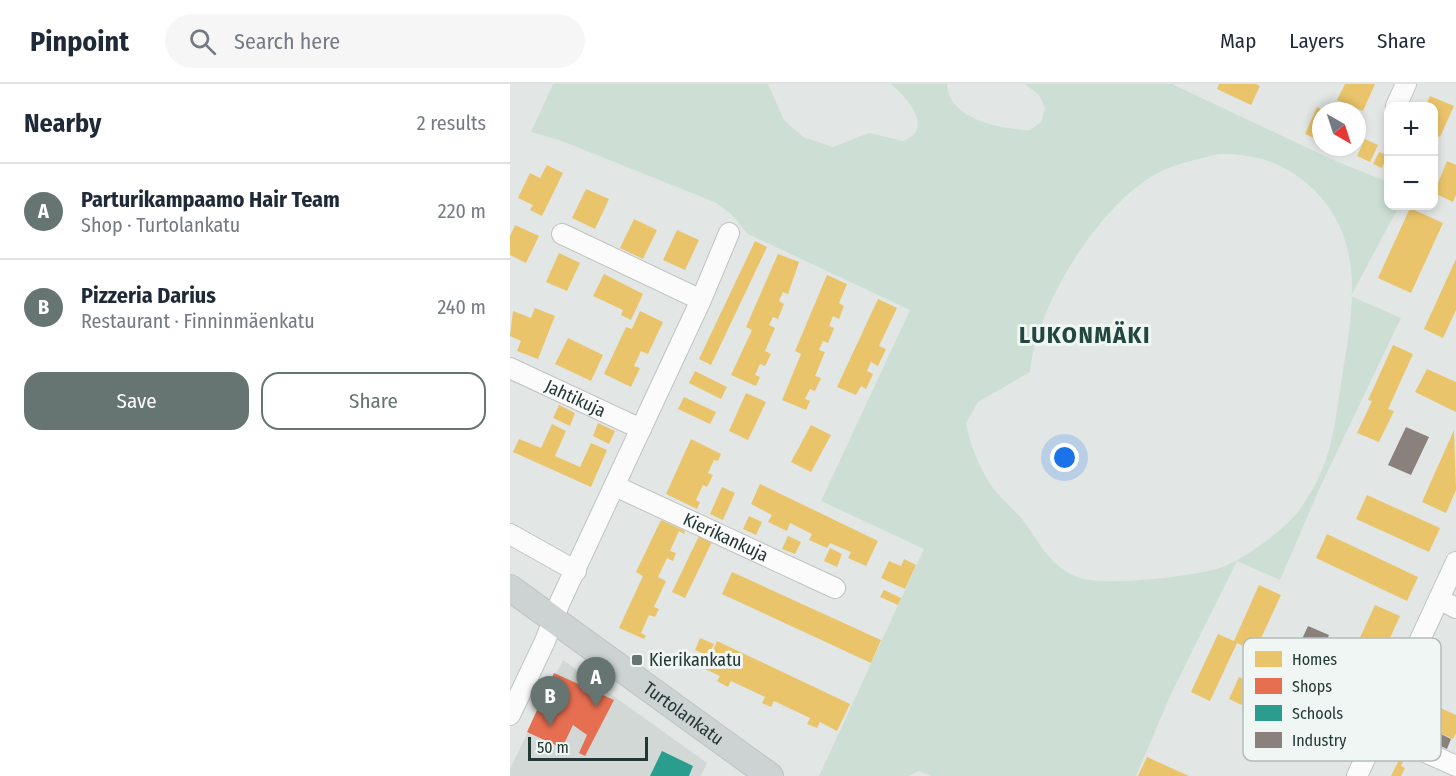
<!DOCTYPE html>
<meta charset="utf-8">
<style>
body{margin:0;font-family:"Fira Sans Condensed",sans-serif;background:#f6f6f7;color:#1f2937}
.controls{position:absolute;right:18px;top:18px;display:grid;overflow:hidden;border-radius:12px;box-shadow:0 3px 9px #0003}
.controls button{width:54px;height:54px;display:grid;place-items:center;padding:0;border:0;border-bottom:2px solid #e0e1e3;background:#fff;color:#1f2937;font:30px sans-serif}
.compass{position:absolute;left:802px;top:18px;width:54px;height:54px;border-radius:50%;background:#fff;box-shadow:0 3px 9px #0003;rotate:141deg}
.scale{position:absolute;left:18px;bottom:15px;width:120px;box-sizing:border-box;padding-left:6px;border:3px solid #233734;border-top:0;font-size:16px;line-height:21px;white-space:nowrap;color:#233734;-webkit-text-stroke:4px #f0f6f4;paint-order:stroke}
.you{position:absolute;left:555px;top:374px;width:21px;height:21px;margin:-15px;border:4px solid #fff;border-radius:50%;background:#1a73e8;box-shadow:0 0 0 9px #1a73e833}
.badge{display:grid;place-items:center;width:39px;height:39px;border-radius:50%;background:#667572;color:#fff;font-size:20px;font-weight:700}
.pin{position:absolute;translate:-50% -50px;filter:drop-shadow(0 2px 3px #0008)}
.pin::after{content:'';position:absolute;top:32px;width:21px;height:18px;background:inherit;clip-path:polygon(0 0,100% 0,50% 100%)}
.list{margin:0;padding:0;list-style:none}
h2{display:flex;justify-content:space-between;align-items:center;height:78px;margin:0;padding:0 24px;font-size:26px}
h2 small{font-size:20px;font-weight:400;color:#747a83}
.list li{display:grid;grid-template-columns:39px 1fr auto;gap:18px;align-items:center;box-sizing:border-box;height:96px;padding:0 24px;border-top:2px solid #e0e1e3}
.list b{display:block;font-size:22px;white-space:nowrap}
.list p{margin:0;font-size:20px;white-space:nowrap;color:#747a83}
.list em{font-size:20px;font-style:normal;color:#747a83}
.actions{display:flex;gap:12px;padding:18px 24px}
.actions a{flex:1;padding:14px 0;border:2px solid #667572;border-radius:18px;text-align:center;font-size:21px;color:#667572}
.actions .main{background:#667572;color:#fff}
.icon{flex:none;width:33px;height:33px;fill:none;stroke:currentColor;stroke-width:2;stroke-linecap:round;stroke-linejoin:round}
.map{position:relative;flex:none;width:946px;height:692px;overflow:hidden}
header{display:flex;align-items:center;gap:36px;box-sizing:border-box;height:84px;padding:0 30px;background:#fff;border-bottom:2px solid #e0e1e3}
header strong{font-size:28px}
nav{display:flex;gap:33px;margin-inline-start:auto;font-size:21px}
.search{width:420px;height:54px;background:#f6f6f7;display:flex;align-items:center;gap:15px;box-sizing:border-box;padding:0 21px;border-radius:33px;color:#747a83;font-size:22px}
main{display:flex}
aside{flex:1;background:#fff}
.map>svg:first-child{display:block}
.built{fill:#d1d8d5}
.green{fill:#cddfd4;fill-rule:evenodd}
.homes{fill:#e9c46a}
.shops{fill:#e76f51}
.schools{fill:#2a9d8f}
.industry{fill:#8a817c}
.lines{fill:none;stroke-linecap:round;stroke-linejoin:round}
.minor-casing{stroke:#bfc4c2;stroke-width:22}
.major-casing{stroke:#bcc3c1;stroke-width:28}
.minor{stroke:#fbfbfb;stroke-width:20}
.major{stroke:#cdd3d2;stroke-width:26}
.poi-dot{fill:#667572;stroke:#f0f6f4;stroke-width:2}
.labels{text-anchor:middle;stroke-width:6;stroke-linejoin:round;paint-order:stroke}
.street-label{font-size:18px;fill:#233734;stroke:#f0f6f4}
.poi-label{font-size:18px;fill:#233734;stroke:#f0f6f4;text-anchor:start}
.district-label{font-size:24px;font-weight:bold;letter-spacing:1.5px;fill:#224741;stroke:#f0f6f4}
.key{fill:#f0f6f4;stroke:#b2bdba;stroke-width:1.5}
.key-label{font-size:16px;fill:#233734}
</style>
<header>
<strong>Pinpoint</strong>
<div class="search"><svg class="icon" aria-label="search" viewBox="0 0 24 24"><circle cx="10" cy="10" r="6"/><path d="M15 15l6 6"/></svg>Search here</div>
<nav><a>Map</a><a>Layers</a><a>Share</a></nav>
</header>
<main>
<aside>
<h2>Nearby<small>2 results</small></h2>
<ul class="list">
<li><span class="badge">A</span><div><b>Parturikampaamo Hair Team</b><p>Shop · Turtolankatu</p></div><em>220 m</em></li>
<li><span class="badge">B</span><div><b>Pizzeria Darius</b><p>Restaurant · Finninmäenkatu</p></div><em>240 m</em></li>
</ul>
<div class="actions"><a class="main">Save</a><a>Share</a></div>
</aside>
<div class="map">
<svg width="946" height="692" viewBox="0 0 946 692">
<rect width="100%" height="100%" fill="#e2e7e5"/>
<path class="built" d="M53,576L197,679L191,692H0V685Z"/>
<path class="green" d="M43,0H258L274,36L293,53L323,63L359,49L393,57C426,45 396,13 381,0H437C438,36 492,45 520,46L531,38L535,24L529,11L515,0H662L821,75L878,98V122H889L841,212L891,234L812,399L770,496L727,477L661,610L626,692H421L409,687L399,692H309L414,465L311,417L400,226L238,150L221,130L207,119L52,57L21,48ZM709,70C745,70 773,78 800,102C857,155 843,224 832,293C824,345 822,381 790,425C776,445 730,479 706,485C677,493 593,503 567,493C538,481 530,458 512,435C504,426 495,418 487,409C472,391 460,361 456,339L468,318L520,288C526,224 583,132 636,96C657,81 684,76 709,70Z"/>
<path class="homes" d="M709,0H746L750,2L741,21L707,5Z
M835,0H865L853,27L827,16Z
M920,12L944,22L930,53L924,50V22H915Z
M807,23L811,25V57L795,50Z
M855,55L868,61L860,78L847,72Z
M869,68L877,71L872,84L863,80Z
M937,77L946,81V111L943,118L924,109Z
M37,81L53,89L32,132L20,126L23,121L8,114L20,89L30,94Z
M76,105L99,115L85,145L62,134Z
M900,124L933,139L901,209L868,194Z
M124,135L147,146L133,175L110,164Z
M5,141L29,152L16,179L0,171V152Z
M167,146L189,156L175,186L153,176Z
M245,157L257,163L201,281L189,275Z
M49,169L70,179L57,207L36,198Z
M268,170L289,178L278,210L273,208L269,217L274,220L268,235L263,233L259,241L265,244L255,267L261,270L255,282L250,280L245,291L250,293L246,302L221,291L242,246L236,243Z
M946,175V226L933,254L914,245Z
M94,190L133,210L121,236L111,231L113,226L83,212Z
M317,191L337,200L329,219L334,222L329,235L323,232L319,242L324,244L318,259L313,257L309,266L315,268L305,292L311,294L305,307L300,305L295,315L300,317L296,326L272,316L291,270L285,267Z
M368,215L387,224L369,262L376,265L368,282L361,278L357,287L363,290L356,305L351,302L346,311L327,303Z
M25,224L45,232L28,275L7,267L11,257L0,252L3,227L21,234Z
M130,227L153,238L138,270L131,267L124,282L130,284L121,303L94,290L116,243L122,245Z
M58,254L93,271L81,297L45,280Z
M883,261L903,270L878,325L884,327L869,358L847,349L862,317L858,316Z
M917,285L946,298V328L905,308Z
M185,287L217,303L211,315L179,299Z
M236,309L256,318L238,356L219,347Z
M174,313L206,328L200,340L168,325Z
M49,321L65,329L60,342L43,334Z
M88,339L105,347L99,360L83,352Z
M42,340L56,347L45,372L70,383L81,359L97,366L81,403L3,368L9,355L31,364Z
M301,341L321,351L301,388L281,378Z
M944,346L946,406L936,429L912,418Z
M181,355L211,370L208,377L204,376L198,389L203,391L197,403L193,401L186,416L190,418L187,425L156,410Z
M250,400L368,457L356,482L338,474L341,468L320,459L317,464L299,456L302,450L280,439L277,447L258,438L262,431L241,420Z
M212,403L225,409L213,436L200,430Z
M857,411L930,444L919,468L846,435Z
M239,432L252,438L246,451L233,445Z
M151,436L175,447L174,450L169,447L160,467L166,469L163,477L157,474L148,493L156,497L144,523L149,525L145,533L139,531L131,549L136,552L134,555L109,544L133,492L126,488Z
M817,450L908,493L897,517L806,474Z
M189,452L202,458L175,514L162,508Z
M278,452L291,458L285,470L272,465Z
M320,464L332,470L327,483L314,477Z
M394,475L406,481L395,505L371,494L379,477L391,482Z
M222,488L371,556L361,579L212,510Z
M749,501L771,511L745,567L727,559L700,617L681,608L708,550L724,557Z
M374,506L391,514L388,521L370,513Z
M865,521L890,532L847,626L822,614Z
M190,554L204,560L198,572L185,566Z
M207,557L340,620L327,647L310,638L307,644L297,640L300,634L264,617L261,623L252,619L255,613L221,597L218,603L207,597L210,592L195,585Z
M729,593L837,643L827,665L719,615Z
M924,621L946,631V649L943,655L914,642Z
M891,672L902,676L893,677L891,682L895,684L891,692H881Z
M637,673L679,692H628Z"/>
<path class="shops" d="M44,589L104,616L75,672L69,669L77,651L63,641L52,664L17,648Z"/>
<path class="schools" d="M152,667L183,682L179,692H140Z"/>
<path class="industry" d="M896,343L919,353L901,391L878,381Z
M798,542L819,551L796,602L775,592Z
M929,649L941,655L937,665L924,659Z"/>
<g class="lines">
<defs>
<g id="minor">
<path d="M886,22L896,0"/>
<path d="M191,216L219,149"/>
<path id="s1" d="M0,284L131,345"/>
<path id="s2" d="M105,402L325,504"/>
<path d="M0,450L66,487"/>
<path d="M929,515L946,524"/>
<path d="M0,631L35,557L50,518L191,216L52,150"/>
<path d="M868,647L946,682"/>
<path d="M847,692L946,478"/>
</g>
<g id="major">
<path id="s3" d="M0,504L260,692"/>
</g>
</defs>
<use href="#minor" class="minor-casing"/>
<use href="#major" class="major-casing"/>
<use href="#minor" class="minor"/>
<use href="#major" class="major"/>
</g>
<rect class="poi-dot" x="121" y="570" width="12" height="12" rx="3"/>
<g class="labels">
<g class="street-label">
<text dy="6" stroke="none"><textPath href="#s1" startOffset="72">Jahtikuja</textPath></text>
<text dy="6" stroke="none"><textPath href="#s2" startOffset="122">Kierikankuja</textPath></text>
<text dy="6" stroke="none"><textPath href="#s3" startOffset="214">Turtolankatu</textPath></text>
</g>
<g class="poi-label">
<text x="139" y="582">Kierikankatu</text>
</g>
<g class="district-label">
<text x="575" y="259">LUKONMÄKI</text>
</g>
</g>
<rect x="733" y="554" width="198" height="123" rx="9" class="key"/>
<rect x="745" y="567" width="27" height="16" fill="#e9c46a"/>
<rect x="745" y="594" width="27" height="16" fill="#e76f51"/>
<rect x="745" y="621" width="27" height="16" fill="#2a9d8f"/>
<rect x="745" y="648" width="27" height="16" fill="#8a817c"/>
<g class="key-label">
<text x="782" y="581">Homes</text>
<text x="782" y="608">Shops</text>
<text x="782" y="635">Schools</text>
<text x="782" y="662">Industry</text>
</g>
</svg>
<div class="controls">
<button>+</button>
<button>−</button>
</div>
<svg class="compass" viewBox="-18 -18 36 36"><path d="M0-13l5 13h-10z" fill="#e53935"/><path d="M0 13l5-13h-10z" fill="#747a83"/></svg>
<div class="scale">50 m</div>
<div class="you"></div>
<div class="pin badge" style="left:86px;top:623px">A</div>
<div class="pin badge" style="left:40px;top:642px">B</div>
</div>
</main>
